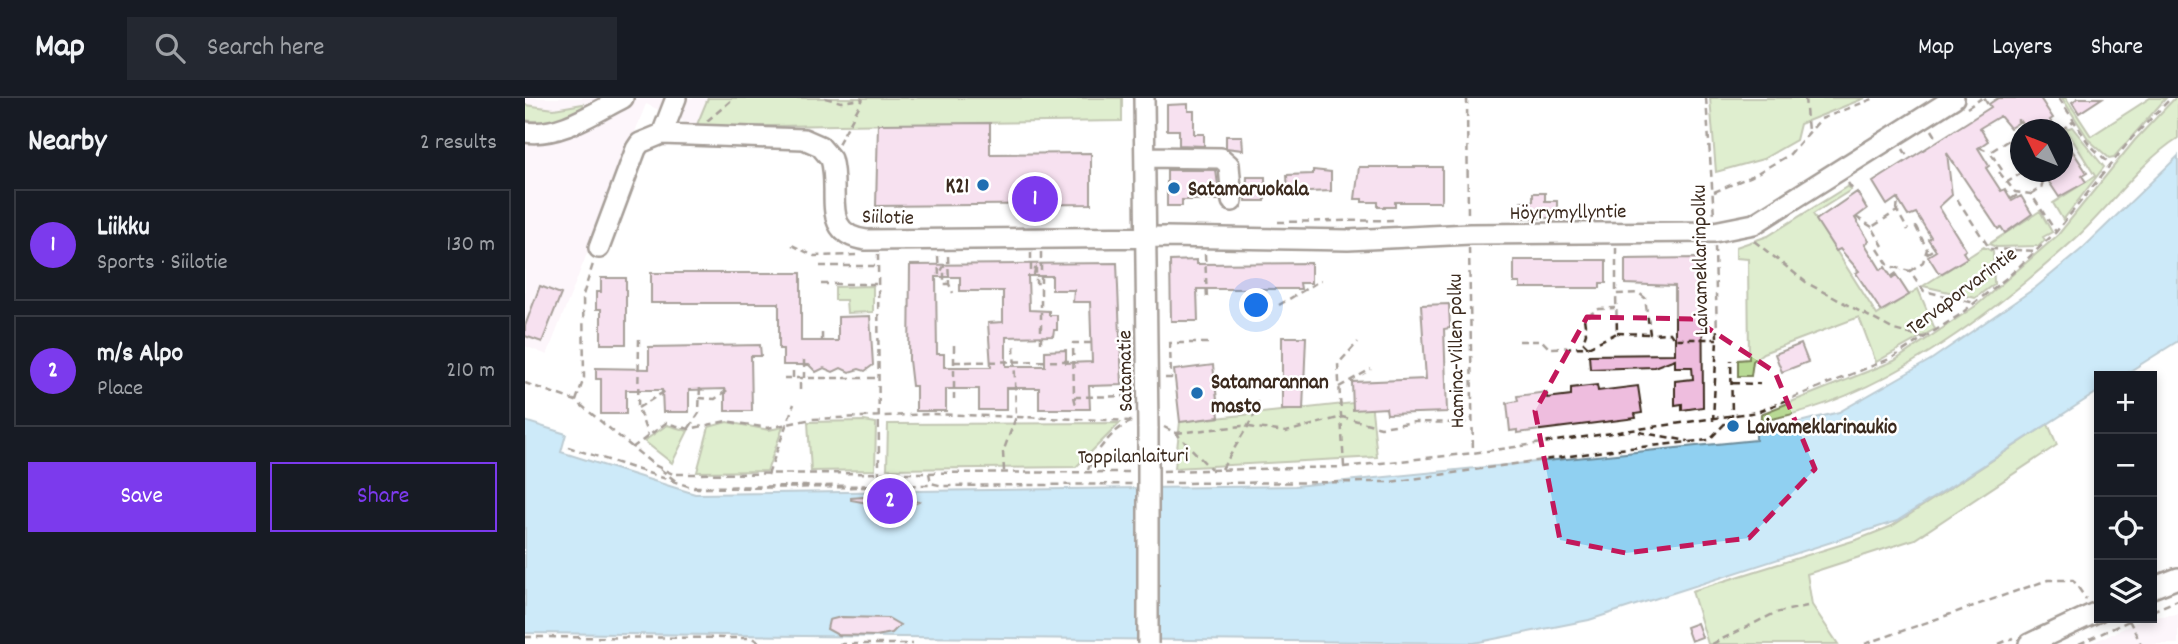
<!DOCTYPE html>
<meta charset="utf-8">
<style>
body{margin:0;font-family:Dekko,sans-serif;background:#242831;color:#f1f3f6}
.controls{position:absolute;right:21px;bottom:21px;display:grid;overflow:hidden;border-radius:0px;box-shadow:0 4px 10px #0003}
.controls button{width:63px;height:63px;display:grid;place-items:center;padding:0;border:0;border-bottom:2px solid #363941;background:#171b24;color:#f1f3f6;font:35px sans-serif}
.compass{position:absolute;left:1485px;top:21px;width:63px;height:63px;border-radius:50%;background:#171b24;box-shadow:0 4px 10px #0003;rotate:313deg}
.you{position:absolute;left:732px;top:208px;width:24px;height:24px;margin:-18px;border:5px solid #fff;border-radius:50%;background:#1a73e8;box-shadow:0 0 0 10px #1a73e833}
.badge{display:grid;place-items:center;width:46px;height:46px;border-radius:50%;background:#7c3aed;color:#fff;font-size:23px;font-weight:700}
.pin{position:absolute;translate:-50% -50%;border:4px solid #fff;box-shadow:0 2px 7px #0006}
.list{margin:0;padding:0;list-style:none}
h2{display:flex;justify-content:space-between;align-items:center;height:91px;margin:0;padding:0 28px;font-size:30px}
h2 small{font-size:23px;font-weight:400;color:#9ea1a6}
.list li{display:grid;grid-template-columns:46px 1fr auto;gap:21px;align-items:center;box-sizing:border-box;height:112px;margin:0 14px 14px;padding:0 14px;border:2px solid #363941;border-radius:0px}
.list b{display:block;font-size:26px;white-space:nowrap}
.list p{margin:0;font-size:23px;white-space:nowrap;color:#9ea1a6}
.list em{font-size:23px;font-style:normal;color:#9ea1a6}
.actions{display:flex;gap:14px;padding:21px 28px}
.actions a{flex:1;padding:16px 0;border:2px solid #7c3aed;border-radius:0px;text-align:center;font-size:24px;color:#7c3aed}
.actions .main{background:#7c3aed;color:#fff}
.icon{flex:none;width:38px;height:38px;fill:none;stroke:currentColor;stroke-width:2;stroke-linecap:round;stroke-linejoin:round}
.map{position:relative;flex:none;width:1653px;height:546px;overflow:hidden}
header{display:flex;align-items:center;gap:42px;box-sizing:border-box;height:98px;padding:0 35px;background:#171b24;border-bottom:2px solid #363941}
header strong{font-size:33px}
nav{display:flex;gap:38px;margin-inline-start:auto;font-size:24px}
.search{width:490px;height:63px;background:#242831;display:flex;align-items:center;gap:18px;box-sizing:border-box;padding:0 24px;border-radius:0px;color:#9ea1a6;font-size:26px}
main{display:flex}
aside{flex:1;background:#171b24}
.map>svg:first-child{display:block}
.built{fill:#faebf5}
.green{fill:#b8da94;stroke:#7a8259;stroke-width:2}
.water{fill:#90d0f1;stroke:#6e8e9d;stroke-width:2}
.pier{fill:#fff}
.building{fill:#eebdde;stroke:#3b2a1e;stroke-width:2;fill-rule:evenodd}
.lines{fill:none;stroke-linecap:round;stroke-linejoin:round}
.minor-casing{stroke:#3b2a1e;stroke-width:24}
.path{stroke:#3b2a1e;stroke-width:2.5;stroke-dasharray:7 5;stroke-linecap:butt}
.minor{stroke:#fff;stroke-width:19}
.minor-bridge-casing{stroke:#3b2a1e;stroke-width:24;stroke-linecap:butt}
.minor-bridge{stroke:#fff;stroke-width:19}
.marked{fill:none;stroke:#c2185b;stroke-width:5;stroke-dasharray:14 9;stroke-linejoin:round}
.poi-dot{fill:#1f6fb2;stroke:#fff;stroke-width:2.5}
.labels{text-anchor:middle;stroke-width:5;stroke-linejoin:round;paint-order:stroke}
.poi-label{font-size:21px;font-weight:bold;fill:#3b2a1e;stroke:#fff;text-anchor:start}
.street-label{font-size:21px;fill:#3b2a1e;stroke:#fff}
</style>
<header>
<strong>Map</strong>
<div class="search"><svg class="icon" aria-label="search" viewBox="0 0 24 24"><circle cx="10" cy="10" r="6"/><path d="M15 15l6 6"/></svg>Search here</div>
<nav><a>Map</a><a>Layers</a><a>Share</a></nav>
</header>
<main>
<aside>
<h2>Nearby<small>2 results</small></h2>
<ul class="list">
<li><span class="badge">1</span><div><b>Liikku</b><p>Sports · Siilotie</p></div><em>130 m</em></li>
<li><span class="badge">2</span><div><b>m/s Alpo</b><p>Place</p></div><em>210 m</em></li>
</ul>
<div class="actions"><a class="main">Save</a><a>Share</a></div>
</aside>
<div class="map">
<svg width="1653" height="546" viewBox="0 0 1653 546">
<rect width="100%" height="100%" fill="#fff"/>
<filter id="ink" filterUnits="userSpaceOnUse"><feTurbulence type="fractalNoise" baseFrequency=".0143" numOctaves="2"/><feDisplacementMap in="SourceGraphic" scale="14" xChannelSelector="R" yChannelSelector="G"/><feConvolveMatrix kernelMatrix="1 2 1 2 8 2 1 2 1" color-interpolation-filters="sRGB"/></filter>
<g filter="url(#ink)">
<path class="built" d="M0,0H183L171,29L121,6L22,257L0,248Z
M1653,516V546H1565L1621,520Z"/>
<path class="green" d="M183,0H597V23L171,29Z
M1185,0H1340L1275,26L1271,42L1238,61L1191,74Z
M1537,0H1541L1566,38L1625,0H1641L1589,59L1584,60L1564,42Z
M1650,0H1653V40C1615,64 1584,110 1550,141C1464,219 1353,303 1236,323V316L1369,263L1452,207L1533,137L1610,42Z
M58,6L59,12C39,20 22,26 0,22V7L29,11Z
M1547,29L1579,69L1538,122L1528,105L1570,78L1541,31Z
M1323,88L1326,92L1288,116L1352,217L1393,191L1410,231L1351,264L1334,219L1238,255L1228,263L1226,278H1213V262L1224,261L1223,161L1211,160V149L1243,138Z
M1515,113L1527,134L1518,139L1520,142L1514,148L1471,149L1464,146Z
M1459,149L1468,154L1469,186L1450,200L1398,188Z
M348,188V214L322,215L321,202H310V189Z
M846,303L852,359L650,370L655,324Z
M339,323L351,325L350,372L286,373L283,324Z
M202,324L244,332L258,329L242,373L172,374L184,329Z
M595,325L551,369L362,371L363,326Z
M1523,326L1532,347L1390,441L1282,476L1287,507L1313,546H1183L1167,493L1334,441L1367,428Z
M142,327L163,333L147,365L119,343Z"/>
<path class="water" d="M1653,58V243L1597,278H1574V293L1372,423L1064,522L949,545L0,535V323L41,336L36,354L170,396L770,388L1231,342V335L1314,314L1407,261L1510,190L1558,150Z"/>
<path class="pier" d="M42,341L40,352L171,393L579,389L171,394L38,353Z
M612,386H634L635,545H611Z"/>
<path class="building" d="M1473,0H1515L1528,20L1525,22L1531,32H1502L1496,23L1485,30L1475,18L1455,30L1463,43L1453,50L1464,68L1461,70L1476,93L1480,91L1487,103L1496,98L1507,116L1480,135L1476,129L1473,131L1422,55L1427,97L1414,109L1441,152L1438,154L1442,160L1417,175L1413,174L1403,158L1411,153L1403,141L1406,139L1391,115L1383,118L1372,100L1362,107L1348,84L1466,9L1464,6Z
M1553,0H1577L1554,15L1547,4Z
M663,6V13H669V36H679V48L654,47V32H642V7Z
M465,25V56L566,55V106L351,108L353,26Z
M1537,37L1562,75L1557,78L1561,84L1534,99L1522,81L1537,74Z
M701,38H717L718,52L701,50Z
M834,69H917V101L915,104H870V109H853V104H837V101H830Z
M642,72H691L695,102H657V108H642Z
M788,72L806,74V93L763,95L762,77L788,76Z
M722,79H740V103H721Z
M1332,94L1342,111L1330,120L1344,143L1340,146L1356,172L1360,169L1367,180L1371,177L1384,197L1356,213L1331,175L1334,173L1315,151L1311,153L1291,122Z
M1008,95H1020V103H1032V120H996V103H1008Z
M1173,160L1172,167H1177L1178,309L1157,312V306L1150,307V283L1168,281L1167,269H1150V261L1129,269L1065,271L1064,257L1150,256V188L1100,186V161Z
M672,162V166L786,165V185H775L776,191H672L673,223H646L645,163Z
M989,162H1081V185H1075V190H995V185H989Z
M592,165L597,287L564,288L565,311H514V290H481V312H454V291H421V313H391V288H387L384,262L385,167ZM503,178H527V192H549L548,204H565L567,264L541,265V252L520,253V268H481V239L528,238L529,232H532V217H524V213L504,212ZM411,179H435V193H478V224L463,225L466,269H419V256H412Z
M126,175H276V243H313V219L345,218L348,267L340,273L334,271L324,274L316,270L308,274L299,270L291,274L284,267H258V251H254V205H126Z
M76,180H101V246H76V211H71V194H76Z
M15,188L36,196L17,244L0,238V228Z
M924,206L925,230L919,231L922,314L862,316L861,310L828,312L827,284L901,281L896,207Z
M757,239H781L778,312H757Z
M1276,246L1283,264L1257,274L1250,256Z
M235,247L236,258H226L227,313H200V291L164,292V314H138L137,292H101V316H76V281H71V270L124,271V249Z
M688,267L694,319L655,324L649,272Z
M1072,287L1073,293L1113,288L1117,315L1110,316L1111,320L992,335V332L985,333L982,305L993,303L992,298L1021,294L1022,300L1046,297V290Z
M365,397L394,404L381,409H364L326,402V400Z
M316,519L363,520L375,527L367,535L351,538L313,537L302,531L304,522Z
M1172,525L1177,539L1166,543L1161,529Z"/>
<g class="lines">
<defs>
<path id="minor" d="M619,0L623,331
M0,34C35,39 68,15 98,0
M137,36L279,41L295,48L306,61C316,94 294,136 341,142L641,139L823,142L945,136L1189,134L1229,126L1429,0
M620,59L696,60L704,67L707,103
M74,150L111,51L115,45L137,36L151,0
M1627,490L1653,480
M1504,546L1574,513"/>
</defs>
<use href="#minor" class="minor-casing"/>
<path class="path" d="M300,0L316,4L337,1
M942,0L943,119
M1181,0L1189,117
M1280,0L1283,33
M1459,0L1465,10
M1534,0L1564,46L1586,67
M1442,10L1457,0
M182,23L209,0
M1407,32L1413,42
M1536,32L1549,23
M1493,36V21
M313,46L338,1
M1454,49L1465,54
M1378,51L1384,61
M1477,72L1465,54L1493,36L1496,40
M1474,74L1490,94L1506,96L1531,134
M1521,78L1528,74
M1323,85L1330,95
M1481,85L1498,74
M1189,94L1227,78L1264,57L1296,21L1350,0
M1506,96L1516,90L1521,74
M1432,101L1465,151L1512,153
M1486,101L1496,95
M1372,113L1373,100
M1331,119L1347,129
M753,124L869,122
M1229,143L1282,185L1369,232L1400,240
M267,147L289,158L331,157
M1358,148L1347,129L1372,113L1383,132
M944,150L948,354
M1091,150V196
M1353,151L1364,168L1385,173L1399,193L1450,205
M506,154V176H509L511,167V185H516
M516,154V245
M353,156L354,376
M680,156L682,201
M1401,156L1409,151
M413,158L414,177L419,168V186H424
M423,158L424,186L428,195
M295,168H353
M1385,173L1398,164L1402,151L1390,127
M1366,179L1376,172
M296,186H353
M754,207L796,182
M297,235V243
M1092,235L1124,236
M114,241L113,310L123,338
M994,243H1017L1024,250L1063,249L1092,235L1091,196L1114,195L1120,200L1125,236L1145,235L1149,241H1192
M596,244H607
M566,245H548L549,299L607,298
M429,247V301
M1063,249L1058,244L1061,235L1059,220L1074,211L1090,210
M279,262V280
M429,264L548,263
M259,280H353
M268,280V267
M640,280H646L645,245H683
M0,285L51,303L129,367L148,376L607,374
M1207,285L1235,286
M814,289L846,271
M275,292V281
M549,299L552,311
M174,300L190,301L204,291
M51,303L59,280L58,197L68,166
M113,310L142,292
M1188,323L1192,241L1190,148
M639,329L651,335L686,371
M164,330L174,315L175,287
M1114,334L1163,343
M651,335L717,328L761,334L817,319L856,329L890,324L938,325L947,321
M43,349L166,389L408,387
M107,350L141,325L164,331L201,323L243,330L287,321L408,316L608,323
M819,369L813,266L833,244
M135,371L152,384
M697,371L733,311V303
M563,372C568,356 589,330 606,324
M479,373L478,354L491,319L489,246
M638,373L819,369L948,355L1232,314L1367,260L1433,218L1484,178L1531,134L1607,40L1646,0
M404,375L406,385L418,388L608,386
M243,377L269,306
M639,385L866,384L1086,352L1184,342L1207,318L1206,262
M168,390L350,389
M1627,513L1653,502
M1604,522L1616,546
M0,539L227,540L237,546
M314,546H388
M1187,546L1250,515L1287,507
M1340,546L1523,482H1548L1561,501
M1474,546L1488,540
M1554,546L1610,520"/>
<use href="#minor" class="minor"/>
<defs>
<path id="minor-bridge" d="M623,331V546"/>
</defs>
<use href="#minor-bridge" class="minor-bridge-casing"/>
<use href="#minor-bridge" class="minor-bridge"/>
</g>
</g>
<path d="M0 0H1653V546H0ZM1062,219L1169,221L1250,274L1290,371L1224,440L1101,455L1035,442L1010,313Z" fill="#fff" fill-opacity=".55" fill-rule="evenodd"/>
<path class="marked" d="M1062,219L1169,221L1250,274L1290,371L1224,440L1101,455L1035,442L1010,313Z"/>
<g class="poi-dot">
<circle cx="458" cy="87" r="7"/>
<circle cx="649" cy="90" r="7"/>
<circle cx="672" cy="295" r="7"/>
<circle cx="1208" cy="328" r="7"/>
</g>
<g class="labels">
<g class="poi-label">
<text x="444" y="94" text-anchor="end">K21</text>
<text x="663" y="97">Satamaruokala</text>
<text x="686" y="290">Satamarannan<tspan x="686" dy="24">masto</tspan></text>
<text x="1222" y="335">Laivameklarinaukio</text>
</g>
<g class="street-label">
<text transform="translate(1043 113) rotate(-1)" y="7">Höyrymyllyntie</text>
<text transform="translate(363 118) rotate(2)" y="7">Siilotie</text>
<text transform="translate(1174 162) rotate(-91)" y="7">Laivameklarinpolku</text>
<text transform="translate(1436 192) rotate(-37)" y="7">Tervaporvarintie</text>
<text transform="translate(930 253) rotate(-91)" y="7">Hamina-Villen polku</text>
<text transform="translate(599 273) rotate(-91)" y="7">Satamatie</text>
<text transform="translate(608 357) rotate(-1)" y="7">Toppilanlaituri</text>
</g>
</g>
</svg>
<div class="controls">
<button>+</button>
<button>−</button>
<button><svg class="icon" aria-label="locate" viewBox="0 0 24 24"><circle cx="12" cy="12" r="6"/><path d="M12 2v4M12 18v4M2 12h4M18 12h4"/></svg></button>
<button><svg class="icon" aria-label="layers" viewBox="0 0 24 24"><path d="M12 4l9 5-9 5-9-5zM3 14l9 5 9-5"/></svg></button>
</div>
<svg class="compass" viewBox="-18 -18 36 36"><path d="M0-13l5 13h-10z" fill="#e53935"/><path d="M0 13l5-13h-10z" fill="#9ea1a6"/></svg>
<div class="you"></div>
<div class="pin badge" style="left:510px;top:101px">1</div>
<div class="pin badge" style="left:365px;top:403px">2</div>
</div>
</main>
